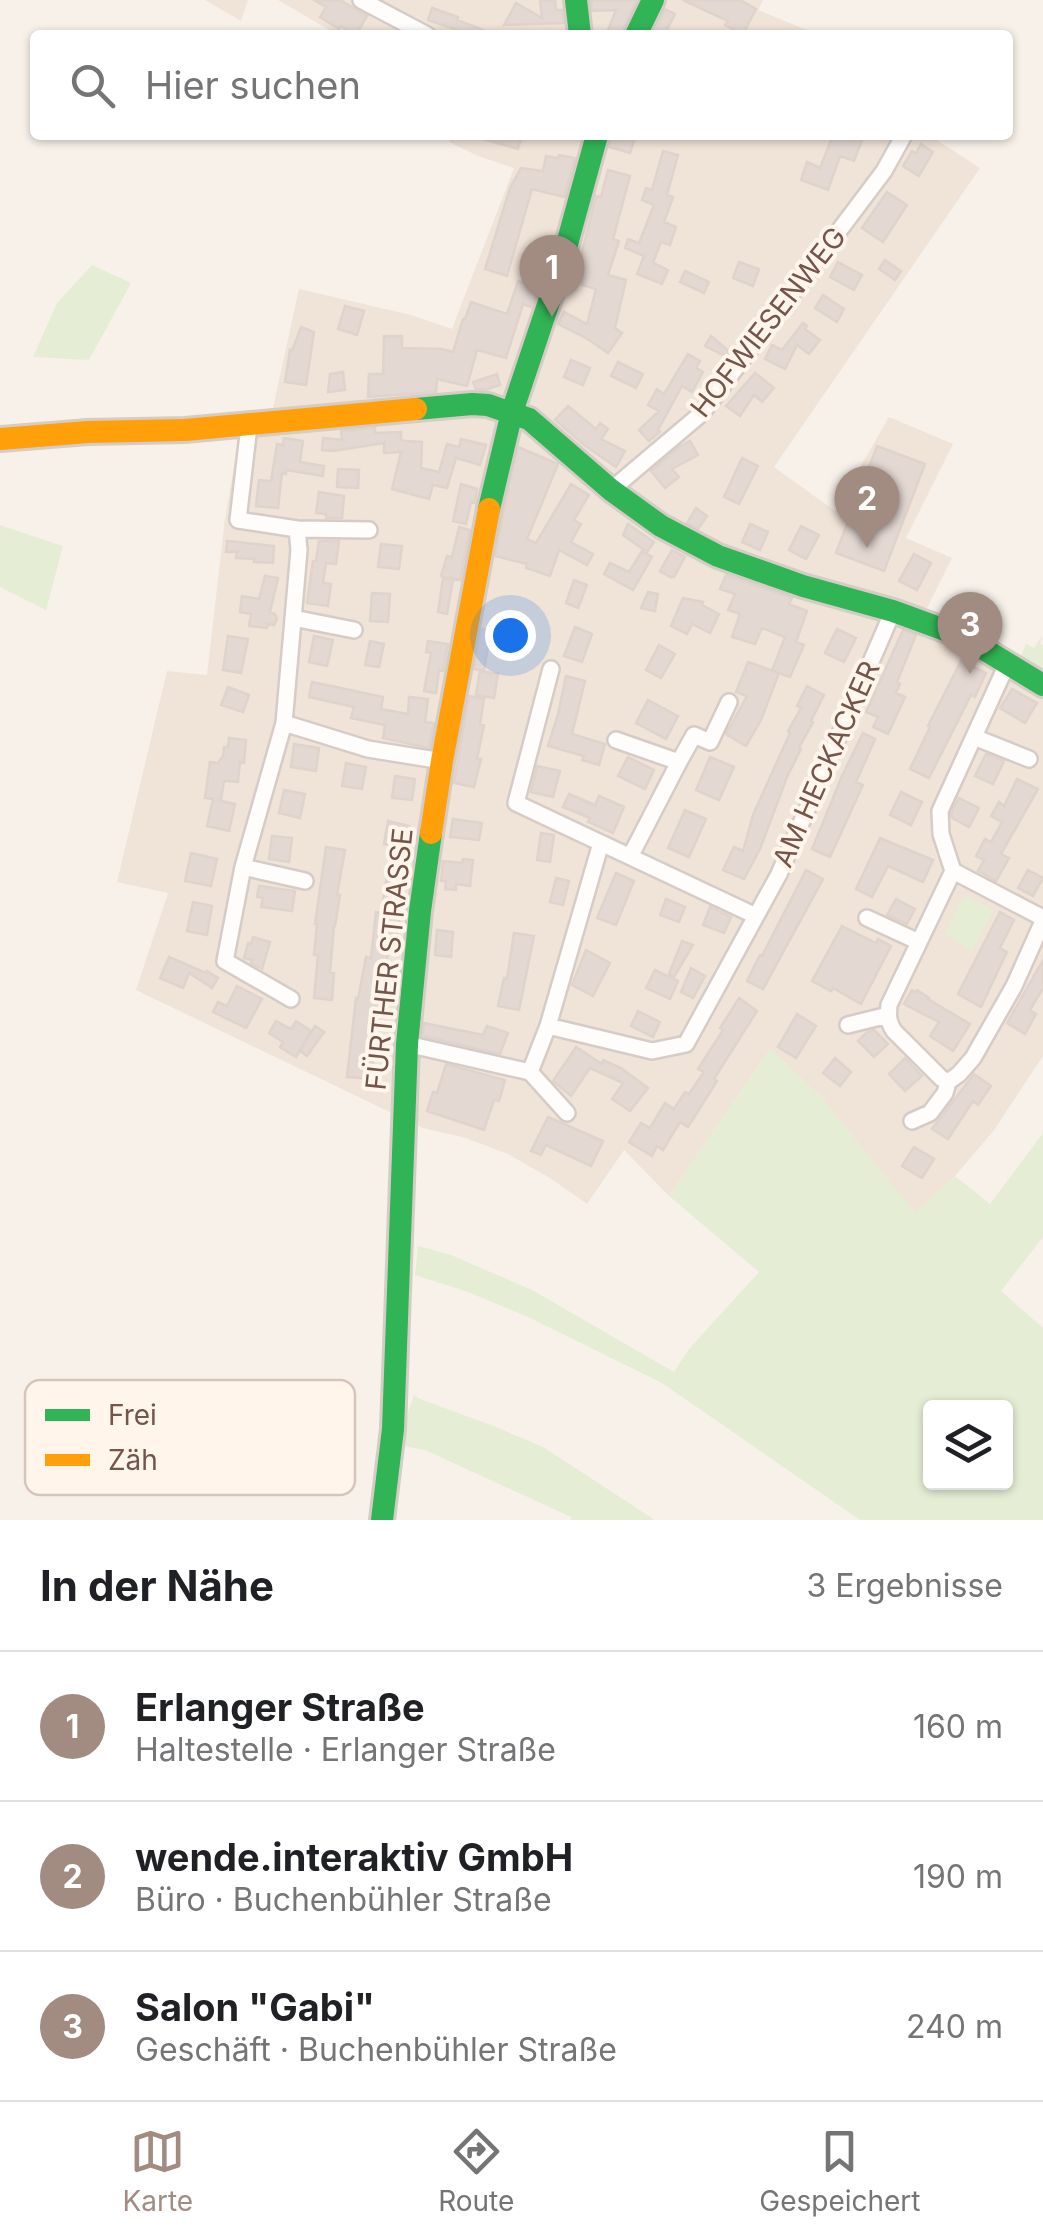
<!DOCTYPE html>
<html lang="de">
<meta charset="utf-8">
<style>
body{margin:0;font-family:Inter,sans-serif;background:#f2f2f2;color:#202124}
.controls{position:absolute;right:30px;bottom:30px;display:grid;overflow:hidden;border-radius:10px;box-shadow:0 2px 8px #0004}
.controls button{width:90px;height:90px;display:grid;place-items:center;padding:0;border:0;border-bottom:2px solid #e0e0e0;background:#fff;color:#202124;font:50px sans-serif}
.you{position:absolute;left:510px;top:635px;width:35px;height:35px;margin:-25px;border:8px solid #fff;border-radius:50%;background:#1a73e8;box-shadow:0 0 0 15px #1a73e833}
.badge{display:grid;place-items:center;width:65px;height:65px;border-radius:50%;background:#a28c82;color:#fff;font-size:32px;font-weight:700}
.pin{position:absolute;translate:-50% -82px;filter:drop-shadow(0 2px 5px #0008)}
.pin::after{content:'';position:absolute;top:52px;width:35px;height:30px;background:inherit;clip-path:polygon(0 0,100% 0,50% 100%)}
.list{margin:0;padding:0;list-style:none}
h2{display:flex;justify-content:space-between;align-items:center;height:130px;margin:0;padding:0 40px;font-size:42px}
h2 small{font-size:32px;font-weight:400;color:#757577}
.list li{display:grid;grid-template-columns:65px 1fr auto;gap:30px;align-items:center;box-sizing:border-box;height:150px;padding:0 40px;border-top:2px solid #e0e0e0}
.list b{display:block;font-size:38px;white-space:nowrap}
.list p{margin:0;font-size:32px;white-space:nowrap;color:#757577}
.list em{font-size:32px;font-style:normal;color:#757577}
.icon{flex:none;width:55px;height:55px;fill:none;stroke:currentColor;stroke-width:2;stroke-linecap:round;stroke-linejoin:round}
.map{position:relative;flex:none;width:1043px;height:1520px;overflow:hidden}
.search{position:absolute;background:#fff;box-shadow:0 2px 8px #0004;left:30px;right:30px;top:30px;height:110px;display:flex;align-items:center;gap:25px;box-sizing:border-box;padding:0 35px;border-radius:10px;color:#757577;font-size:38px}
.sheet{height:580px;background:#fff}
nav{display:flex;justify-content:space-around;align-items:center;box-sizing:border-box;height:140px;border-top:2px solid #e0e0e0;background:#fff;font-size:28px;color:#757577}
nav a{display:grid;justify-items:center;gap:5px}
nav .on{color:#a28c82}
.map>svg:first-child{display:block}
.residential{fill:#f0e3d7}
.green{fill:#e5edd5;fill-rule:evenodd}
.building{fill:#e3d8d2;stroke:#e0d3cc;stroke-width:2.5}
.lines{fill:none;stroke-linecap:round;stroke-linejoin:round}
.street-casing{stroke:#d6ccc7;stroke-width:20}
.fast-casing{stroke:#d6ccc6;stroke-width:28}
.slow-casing{stroke:#d6ccc6;stroke-width:28}
.street{stroke:#fefdfc;stroke-width:15}
.fast{stroke:#30b455;stroke-width:22}
.slow{stroke:#ff9f0a;stroke-width:22}
.labels{text-anchor:middle;stroke-width:8;stroke-linejoin:round;paint-order:stroke}
.street-label{font-size:28px;fill:#75554a;stroke:#fff5eb}
.key{fill:#fff5eb;stroke:#d6c5bb;stroke-width:2.5}
.key-label{font-size:28px;fill:#75554a}
</style>
<div class="map">
<svg width="1043" height="1520" viewBox="0 0 1043 1520">
<rect width="100%" height="100%" fill="#f7f1ea"/>
<path class="residential" d="M205,0H248L241,21Z
M278,0H763L758,10L819,35H338Z
M452,135H929L980,168L774,467L835,511L889,417L953,444L906,538L952,558L925,612L969,629L962,651L993,663L1043,692V1056L994,1130L955,1176L915,1214L820,1096L770,1049L669,1196L624,1150L587,1204L550,1178L508,1154L466,1138L423,1128L136,990L168,893L117,882L167,671L207,675L225,519L243,414L273,408L299,289L411,315L452,329L514,168L476,155L449,142Z"/>
<path class="green" d="M92,265L131,283L89,360L33,357L57,303Z
M0,525L63,546L46,610L0,587Z
M1043,634L1040,643L1043,645V676L1020,658L1026,644L1034,648Z
M969,896L994,911L972,951L945,934L961,900Z
M770,1049L820,1096L915,1213L955,1176L990,1204L1043,1133V1237L1001,1291L1043,1328V1520H860L662,1383L526,1316L468,1292L415,1275L418,1246L451,1255L532,1290L674,1372L689,1349L759,1272L669,1196ZM930,1408H1006V1482H930Z
M414,1395L420,1399L491,1425L543,1447L655,1520H571V1517L425,1450L397,1445Z"/>
<path class="building" d="M314,0H340L367,16L356,35L341,26L339,29L320,17L326,7Z
M540,0H555L556,10H562L564,23L504,25L516,3L542,18Z
M591,0H636L621,35H606L616,10L592,11Z
M683,0H740L756,9L743,34L725,25L728,21Z
M432,8L458,17L457,20L496,35H471L428,20Z
M665,9L675,14L664,35H653Z
M480,135H522L518,149L480,138Z
M612,135H636L630,153L609,147Z
M833,135H864L854,161L840,156L828,190L801,180L807,162L820,168Z
M921,144L933,152L919,176L903,166L912,151L916,153Z
M663,151L678,155L667,195L673,197L664,222L676,227L670,245L661,242L653,263L668,270L662,284L637,274L644,256L625,248L628,239L639,243L654,205L642,200L646,188L652,190Z
M559,155L575,158L564,197L532,189L507,276L485,269L510,188L521,168L543,171L546,156L558,158Z
M608,170L630,176L613,239L619,241L608,275L626,280L615,328L622,333L608,353L586,338L558,324L564,312L587,324L596,289L582,285L584,278L576,276L596,196L601,197Z
M887,192L907,205L883,242L862,228Z
M885,260L901,271L895,280L879,269Z
M739,262L759,269L753,286L733,278Z
M838,262L862,275L854,290L830,277Z
M685,271L709,282L704,293L680,282Z
M518,281L538,288L531,307L523,304L506,358L477,350L467,386L437,379L436,392L368,397L369,374H383L384,336H402V348L442,349L453,352L463,319H465L471,302L507,314Z
M823,295L844,309L837,322L815,308Z
M345,306L364,311L357,335L338,329Z
M803,323L807,326L805,329L820,340L809,354L797,345L785,369L765,359L772,345L782,350Z
M301,327L314,332L306,385L285,382L290,350L292,351Z
M711,336L732,354L729,358L705,346Z
M688,354L700,361L696,368L703,372L692,392L682,386L658,430L660,432L649,441L639,430L659,411L648,405L657,389L664,394Z
M571,360L590,368L583,385L564,377Z
M618,362L643,374L636,388L611,376Z
M343,372L345,390L328,392L330,374Z
M755,373L774,388L762,402L754,395L740,416L726,406Z
M497,374L500,385L485,390L476,389L473,382Z
M568,406L596,429L600,423L608,429L601,439L625,451L616,467L584,445L555,420Z
M375,428V433L401,432V440L405,441L422,442L421,468L439,472L447,444L459,447L461,439L486,445L480,465L456,458L447,488L433,485L429,499L392,489L401,452L384,453V443L333,451L322,450L323,438L342,440L341,431Z
M284,438L303,441L300,462L324,466L323,476L286,470V474L282,473L278,508L256,506L259,480L271,481L277,444L283,445Z
M690,441L698,455L672,469L679,477L665,488L651,471L679,447Z
M877,446L925,464L884,571L836,553Z
M518,447L558,464L527,539L536,543L571,484L589,495L574,520L581,524L571,542L593,554L587,565L559,550L550,576L526,568L527,564L495,556L510,479Z
M742,458L758,466L739,504L724,497Z
M338,469L359,470L358,488L337,487Z
M461,484L477,489L475,503L471,502L466,524L453,521Z
M319,492L344,496L342,518H326V514L316,513Z
M696,508L707,516L698,529L687,523Z
M628,524L654,542L647,552L623,535Z
M750,524L768,532L760,550L742,542Z
M801,526L819,535L806,559L789,550Z
M459,527L470,530L460,580L441,576L447,556L452,557Z
M227,541L274,546L273,563L254,562V559L236,558L237,552H226Z
M319,541H339L336,564L326,563L323,583L331,584L328,606L307,603L313,561H316Z
M381,544L402,546L399,569L378,567Z
M672,550L685,557L674,577H670L660,571Z
M642,551L652,557L633,590L604,574L610,563L629,572Z
M914,554L931,563L917,590L899,581Z
M726,575L792,598L789,604L807,611L796,642L804,645L790,677L772,671L785,637L762,628L755,644L732,637L740,614L728,610L735,594L720,589Z
M265,576L278,578L270,612L275,614L277,619L274,625L268,624L267,628L249,626L251,614L240,612L242,596L259,599Z
M443,578L453,580L447,614L438,612Z
M574,580L587,585L578,608L566,603Z
M648,592L658,594L655,611L641,608Z
M372,593L390,594L388,622L370,621Z
M683,598L703,602L702,605L719,614L710,633L692,624L687,634L671,626Z
M500,614L510,616L508,625L534,632L529,651L495,643L494,647L488,646L484,671L474,669L482,629L496,632Z
M575,627L592,634L582,662L564,656Z
M837,629L856,638L844,662L825,653Z
M903,630L916,635L897,682L900,684L896,693L905,697L888,734L873,727L878,717L866,712Z
M228,636L248,639L241,673L223,670Z
M314,636L333,640L327,666L309,662Z
M370,641L384,644L379,667L365,665Z
M428,641L448,644L443,671L439,670L436,693L424,691L431,653L426,652Z
M659,645L675,654L661,678L646,670Z
M961,661L986,673L975,697L971,695L929,778L910,769L930,727L928,726Z
M748,662L779,673L761,720L746,746L726,734L747,696L736,692Z
M480,671L498,674L494,698L476,695Z
M566,676L585,681L572,734L605,744L599,765L582,760L584,756L548,746L558,714Z
M312,682L383,697L381,709L408,714L409,697L428,699L425,722L434,723L429,748L383,738L385,725L351,718L354,707L309,697Z
M807,686L824,695L811,721L813,722L799,748L801,749L787,777L760,849L744,879L723,870L734,847L743,851L753,815L790,733L788,731L801,708L797,706Z
M228,687L249,695L243,712L221,705Z
M1012,689L1037,703L1025,723L1000,708Z
M469,696L484,699L480,724L484,725L477,759H481L474,787L454,783Z
M648,700L678,716L666,739L636,723Z
M863,733L875,739L856,782L863,785L830,857L812,849L842,776Z
M229,738L246,740L244,763L240,762L238,782L224,781L221,800H217L235,804L229,831L207,826L213,799L205,798L210,762L218,763L223,756L224,747H228Z
M294,744L319,748L316,771L291,767Z
M986,754L1004,761L993,784L975,776Z
M628,757L654,770L645,789L618,776Z
M710,757L734,767L719,800L696,790Z
M346,763L366,767L362,789L342,786Z
M537,766L560,771L553,797L531,792Z
M395,776L415,779L412,800L392,798Z
M1017,779L1038,789L1001,854L1009,858L996,881L978,871L984,860L976,856L985,839L991,842L1002,822L991,816L999,802L1004,806Z
M284,790L305,794L300,818L279,813Z
M901,792L922,802L911,825L890,815Z
M569,794L595,805L599,796L624,807L613,833L588,822L590,818L563,807Z
M959,798L979,808L969,827L952,818L951,813Z
M685,810L706,819L689,857L668,848Z
M453,819L482,823L479,840L450,837Z
M388,821L409,826L405,848L384,844Z
M541,833L554,835L550,862L537,860Z
M272,836L292,838L289,862L269,859Z
M880,838L933,860L923,882L888,866L872,897L856,889Z
M326,847L345,850L337,895H340L335,926H334L330,972L334,973L332,1000L314,998L318,955H314L317,924H315Z
M191,853L217,859L211,886L185,881Z
M463,859L473,860L470,886L456,884V890L445,889L446,881H441L443,861L462,863Z
M388,869L406,872L396,943L390,942L374,1030L370,1029L367,1059L373,1060L371,1079L347,1077L356,998L358,999L366,957L371,958L376,912L381,913Z
M806,870L823,879L763,989L747,981L760,955L762,956Z
M1028,870L1043,878L1033,896L1018,888Z
M616,873L634,881L616,925L597,918Z
M556,878L569,881L563,905L550,902Z
M259,886L295,891L292,911L261,907L263,898L257,897Z
M666,899L685,907L679,922L660,915Z
M896,899L915,909L907,924L887,915Z
M193,902L212,906L207,935L187,931Z
M710,907L731,917L724,933L703,925Z
M1000,912L1014,920L1000,948L1007,952L981,1007L958,994Z
M842,926L876,943L878,939L891,946L861,1004L833,988L831,991L812,981Z
M437,930L453,932L451,957L435,955Z
M514,933L534,936L519,1010L498,1006L504,978L507,979Z
M253,937L270,942L262,969L251,963L252,960L244,958L248,943L251,944Z
M682,941L693,945L674,977L669,974Z
M586,950L610,963L593,996L572,985Z
M169,957L206,973L207,971L218,978L212,988L189,973L183,988L160,978Z
M1043,960V988L1030,1010L1036,1014L1025,1034L1007,1023Z
M691,968L705,976L693,998L681,992Z
M655,970L678,981L670,999L646,988Z
M237,986L262,999L246,1028L213,1012L218,1002L227,1006Z
M912,990L915,992L917,990L929,998L928,999L970,1024L953,1051L930,1036L939,1022L904,1004Z
M739,998L757,1011L714,1079L717,1081L688,1127L680,1122L663,1150L657,1146L652,1156L629,1142L641,1123L650,1128L665,1103L674,1109L685,1092L689,1094L704,1072L698,1069L723,1030L720,1028Z
M638,1011L660,1022L653,1037L631,1026Z
M797,1014L816,1026L796,1058L778,1047Z
M276,1021L291,1029L296,1021L311,1031L296,1057L280,1047L283,1042L269,1033Z
M424,1023L483,1035L487,1026L508,1033L500,1054L423,1036Z
M315,1026L324,1032L307,1056L300,1051Z
M874,1030L888,1044L874,1057L858,1041L867,1032Z
M576,1047L602,1064L603,1060L621,1068L648,1088L630,1111L612,1099L623,1083L590,1068L571,1096L553,1081Z
M835,1058L851,1072L840,1086L823,1073Z
M905,1058L922,1076L905,1091L889,1074Z
M446,1064L505,1080L499,1101L494,1100L484,1130L427,1111L433,1092L437,1093Z
M974,1074L991,1086L978,1105L973,1101L948,1139L932,1129Z
M548,1117L603,1141L591,1166L546,1145L541,1155L531,1151Z
M914,1147L934,1159L922,1178L902,1166Z"/>
<g class="lines">
<defs>
<path id="street" d="M361,0L427,35
M249,426L238,520L297,529L299,550L284,723L243,867L225,961L291,999
M611,490L702,413L884,171L904,135
M297,529L369,530
M293,618L354,630
M551,669L516,803L756,916
M284,723L368,749L442,761
M974,737L1029,759
M616,740L679,762L631,855
M679,762L694,735L710,742L729,702
M243,867L305,881
M953,871L1043,918
M867,918L919,942
M848,1025L888,1015
M548,1026L652,1051L686,1044L779,874L893,611
M407,1044L530,1072L548,1026L601,843
M530,1072L567,1113
M948,1082L941,1078L894,1031C888,1022 888,1016 889,1005L953,871L941,834L940,811L1008,662
M912,1121L930,1113L945,1093L948,1082L959,1074L973,1058L1014,986L1043,921"/>
<path id="fast" d="M576,0L580,35
M636,35L653,0
M416,409L472,404L488,405L529,419L611,490L661,526L718,556L803,586L893,611L964,637L1043,685
M489,509L512,412L561,266L597,135
M382,1520L393,1429L407,1044L420,911L431,833"/>
<path id="slow" d="M0,439L88,432L185,430L416,409
M431,833L442,761L489,509"/>
</defs>
<use href="#street" class="street-casing"/>
<use href="#fast" class="fast-casing"/>
<use href="#slow" class="slow-casing"/>
<use href="#street" class="street"/>
<use href="#fast" class="fast"/>
<use href="#slow" class="slow"/>
</g>
<g class="labels">
<g class="street-label">
<text transform="translate(768 322) rotate(-52)" y="10">HOFWIESENWEG</text>
<text transform="translate(826 764) rotate(-66)" y="10">AM HECKACKER</text>
<text transform="translate(389 959) rotate(-84)" y="10">FÜRTHER STRASSE</text>
</g>
</g>
<rect x="25" y="1380" width="330" height="115" rx="15" class="key"/>
<rect x="45" y="1409" width="45" height="12" fill="#30b455"/>
<rect x="45" y="1454" width="45" height="12" fill="#ff9f0a"/>
<g class="key-label">
<text x="108" y="1425">Frei</text>
<text x="108" y="1470">Zäh</text>
</g>
</svg>
<div class="controls">
<button><svg class="icon" aria-label="layers" viewBox="0 0 24 24"><path d="M12 4l9 5-9 5-9-5zM3 14l9 5 9-5"/></svg></button>
</div>
<div class="you"></div>
<div class="pin badge" style="left:552px;top:317px">1</div>
<div class="pin badge" style="left:867px;top:548px">2</div>
<div class="pin badge" style="left:970px;top:674px">3</div>
<div class="search"><svg class="icon" aria-label="search" viewBox="0 0 24 24"><circle cx="10" cy="10" r="6"/><path d="M15 15l6 6"/></svg>Hier suchen</div>
</div>
<section class="sheet">
<h2>In der Nähe<small>3 Ergebnisse</small></h2>
<ul class="list">
<li><span class="badge">1</span><div><b>Erlanger Straße</b><p>Haltestelle · Erlanger Straße</p></div><em>160 m</em></li>
<li><span class="badge">2</span><div><b>wende.interaktiv GmbH</b><p>Büro · Buchenbühler Straße</p></div><em>190 m</em></li>
<li><span class="badge">3</span><div><b>Salon &quot;Gabi&quot;</b><p>Geschäft · Buchenbühler Straße</p></div><em>240 m</em></li>
</ul>
</section>
<nav>
<a class="on"><svg class="icon" aria-label="map" viewBox="0 0 24 24"><path d="M3 6l6-2 6 2 6-2v14l-6 2-6-2-6 2zM9 4v14M15 6v14"/></svg>Karte</a>
<a><svg class="icon" aria-label="directions" viewBox="0 0 24 24"><path d="M12 3l9 9-9 9-9-9zM9 14v-3h6M13 9l2 2-2 2"/></svg>Route</a>
<a><svg class="icon" aria-label="saved" viewBox="0 0 24 24"><path d="M7 4h10v16l-5-4-5 4z"/></svg>Gespeichert</a>
</nav>
